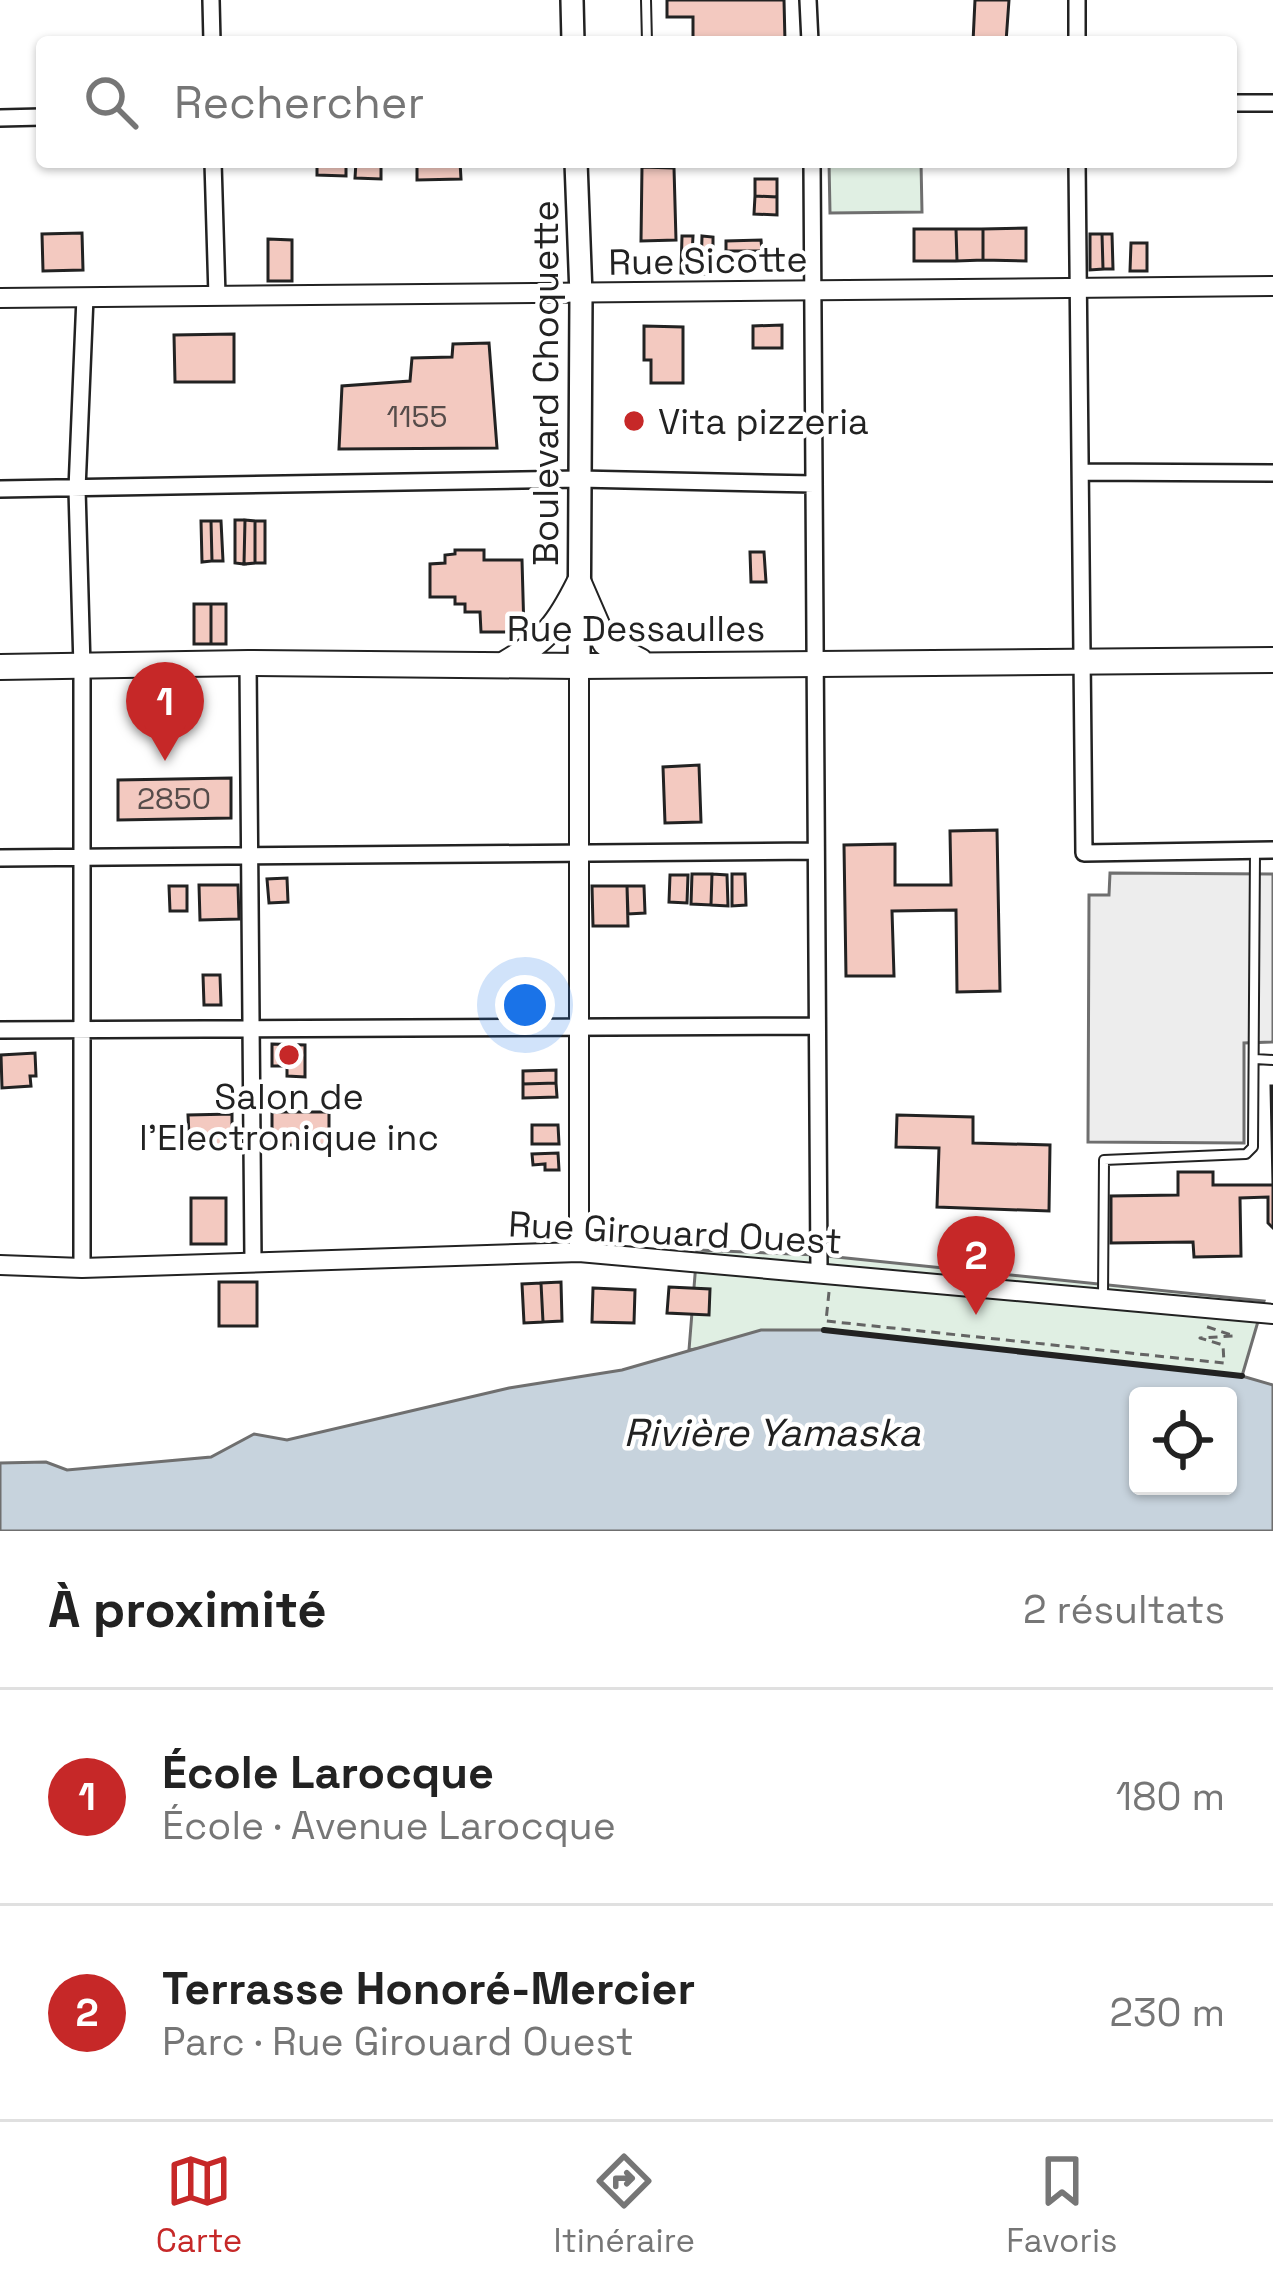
<!DOCTYPE html>
<html lang="fr">
<meta charset="utf-8">
<style>
body{margin:0;font-family:"Space Grotesk",sans-serif;background:#f6f6f6;color:#222}
.controls{position:absolute;right:36px;bottom:36px;display:grid;overflow:hidden;border-radius:12px;box-shadow:0 3px 9px #0004}
.controls button{width:108px;height:108px;display:grid;place-items:center;padding:0;border:0;border-bottom:3px solid #e0e0e0;background:#fff;color:#222;font:60px sans-serif}
.you{position:absolute;left:525px;top:1005px;width:42px;height:42px;margin:-30px;border:9px solid #fff;border-radius:50%;background:#1a73e8;box-shadow:0 0 0 18px #1a73e833}
.badge{display:grid;place-items:center;width:78px;height:78px;border-radius:50%;background:#c62828;color:#fff;font-size:39px;font-weight:700}
.pin{position:absolute;translate:-50% -99px;filter:drop-shadow(0 3px 6px #0008)}
.pin::after{content:'';position:absolute;top:63px;width:42px;height:36px;background:inherit;clip-path:polygon(0 0,100% 0,50% 100%)}
.list{margin:0;padding:0;list-style:none}
h2{display:flex;justify-content:space-between;align-items:center;height:156px;margin:0;padding:0 48px;font-size:51px}
h2 small{font-size:39px;font-weight:400;color:#767676}
.list li{display:grid;grid-template-columns:78px 1fr auto;gap:36px;align-items:center;box-sizing:border-box;height:216px;padding:0 48px;border-top:3px solid #e0e0e0}
.list b{display:block;font-size:45px;white-space:nowrap}
.list p{margin:0;font-size:39px;white-space:nowrap;color:#767676}
.list em{font-size:39px;font-style:normal;color:#767676}
.icon{flex:none;width:66px;height:66px;fill:none;stroke:currentColor;stroke-width:2;stroke-linecap:round;stroke-linejoin:round}
.map{position:relative;flex:none;width:1273px;height:1531px;overflow:hidden}
.search{position:absolute;background:#fff;box-shadow:0 3px 9px #0004;left:36px;right:36px;top:36px;height:132px;display:flex;align-items:center;gap:30px;box-sizing:border-box;padding:0 42px;border-radius:12px;color:#767676;font-size:45px}
.sheet{height:588px;background:#fff}
nav{display:flex;justify-content:space-around;align-items:center;box-sizing:border-box;height:168px;border-top:3px solid #e0e0e0;background:#fff;font-size:33px;color:#767676}
nav a{display:grid;justify-items:center;gap:6px}
nav .on{color:#c62828}
.map>svg:first-child{display:block}
.green{fill:#e0efe3;stroke:#6f6f6f;stroke-width:3}
.parking{fill:#ededed;stroke:#6f6f6f;stroke-width:3}
.water{fill:#c7d3dd;stroke:#6f6f6f;stroke-width:3;fill-rule:evenodd}
.building{fill:#f3c9c0;stroke:#222;stroke-width:3}
.lines{fill:none;stroke-linecap:round;stroke-linejoin:round}
.service-casing{stroke:#222;stroke-width:12}
.minor-casing{stroke:#222;stroke-width:20}
.tertiary-casing{stroke:#222;stroke-width:22}
.secondary-casing{stroke:#222;stroke-width:26}
.primary-casing{stroke:#222;stroke-width:28}
.path{stroke:#646464;stroke-width:3;stroke-dasharray:9 6;stroke-linecap:butt}
.service{stroke:#fff;stroke-width:8}
.minor{stroke:#fff;stroke-width:15}
.tertiary{stroke:#fff;stroke-width:18}
.secondary{stroke:#fff;stroke-width:21}
.primary{stroke:#fff;stroke-width:24}
.wall{stroke:#222;stroke-width:6}
.poi-dot{fill:#c62828;stroke:#fff;stroke-width:4.5}
.labels{text-anchor:middle;stroke-width:9;stroke-linejoin:round;paint-order:stroke}
.number-label{font-size:30px;fill:#564c4a}
.street-label{font-size:36px;fill:#222;stroke:#fff}
.poi-label{font-size:36px;fill:#222;stroke:#fff;text-anchor:start}
.water-label{font-size:39px;font-style:italic;fill:#222;stroke:#fff}
</style>
<div class="map">
<svg width="1273" height="1531" viewBox="0 0 1273 1531">
<rect width="100%" height="100%" fill="#fff"/>
<path class="green" d="M829,162H921L922,212L830,213Z
M697,1250L817,1255L1264,1301L1242,1376L823,1330L689,1350Z"/>
<path class="parking" d="M1110,873L1273,874V1042L1244,1043V1143L1088,1142L1089,895H1109Z"/>
<path class="water" d="M761,1330H824L1242,1376L1273,1385V1531H0V1463L46,1462L67,1470L211,1457L254,1434L287,1440L509,1388L622,1370ZM1138,1396H1228V1486H1138Z"/>
<path class="building" d="M667,0H784L785,42H693V17H667Z
M975,0H1009L1006,42H973Z
M317,162H346V176L317,175Z
M356,162H381V179L355,178Z
M417,162H460L461,179L417,180Z
M642,167L674,168L676,240L641,241Z
M755,179H777V197L755,196Z
M755,196L777,197V215L754,214Z
M1026,228V261L983,260V229Z
M914,229H956L957,261H914Z
M956,229H983V260L957,261Z
M82,233L83,270L43,271L42,234Z
M1090,234H1102L1103,269L1090,270Z
M1102,234H1112L1113,269H1103Z
M682,236H693L691,274L681,273Z
M702,236L713,237V273L701,274Z
M268,239L292,240V281H268Z
M761,240L762,251H726V241Z
M1131,243H1147V271H1130Z
M782,325V348H753V326Z
M644,326L683,327V383H651V360H644Z
M234,334V382H175L174,335Z
M489,343L497,448L339,449L342,386L410,381L412,358L452,357L453,344Z
M235,520H245L244,564L235,563Z
M245,520L255,521V563L244,564Z
M201,521H211L212,561L202,562Z
M211,521H221L223,561H212Z
M255,521H265V563H255Z
M455,550H484V560H522L524,632H481L480,612H465V604H455V597H430V564L445,563V555L455,554Z
M750,552H764L766,582H751Z
M194,604H211V644H194Z
M211,604H226V644H211Z
M699,765L701,822L665,823L663,767Z
M231,778V818L118,820V780Z
M997,830L1000,991L957,992L956,910L892,911L894,976H846L844,845L895,844V885H951L950,831Z
M692,874H712L711,905L691,904Z
M712,874L727,875L728,906L711,905Z
M732,874H745L746,905L732,906Z
M670,875H688L687,903L669,902Z
M287,878L288,902L269,903L267,879Z
M199,885H238L239,919L200,920Z
M169,886H187V911H170Z
M592,886H627L628,926H593Z
M627,886H644L645,913L628,914Z
M203,975H220L221,1005H204Z
M272,1044L305,1045V1077L287,1076V1066H272Z
M35,1053L36,1076H30L31,1086L2,1088L1,1055Z
M556,1070V1083L523,1084V1071Z
M556,1083L557,1097L523,1098V1084Z
M1271,1086H1273V1228L1268,1223V1197L1240,1198L1241,1256L1194,1257L1193,1242L1111,1243V1196L1178,1195V1172H1213V1185H1273Z
M272,1112H329V1145H272Z
M232,1114V1135H189L188,1115Z
M897,1115L973,1117V1143L1050,1145L1049,1211L937,1207L939,1148L896,1147Z
M532,1125H558L559,1144H532Z
M189,1135H232V1146L189,1147Z
M558,1153L559,1170H545V1164L533,1165L532,1154Z
M191,1198H226V1244H191Z
M219,1282H257V1326H219Z
M561,1282L562,1321L543,1322L541,1283Z
M541,1283L543,1322L524,1323L522,1284Z
M669,1287L710,1289L709,1315L667,1313Z
M593,1288L635,1290L634,1323L592,1322Z"/>
<g class="lines">
<defs>
<path id="service" d="M646,0L647,42
M1255,1059L1273,1060
M1103,1297L1104,1160L1246,1154L1253,1147L1255,852"/>
<path id="minor" d="M211,0L212,42
M808,0L810,42
M1077,0V42
M1231,103H1273
M0,118L42,117
M213,162L217,296
M812,162L819,1271
M1077,162L1084,853L1273,850
M1081,472L1273,473
M0,489L579,479L814,484
M248,663L253,1260
M0,858L816,851
M0,1030L817,1026
M82,1268V667L77,489L85,297"/>
<path id="tertiary" d="M0,298L1273,286
M579,666V1252
M0,1265L82,1268L579,1252L1273,1314"/>
<path id="secondary" d="M572,0L573,42
M576,162L581,295L579,666"/>
<path id="primary" d="M579,583L605,643L640,661
M506,663C547,639 558,625 579,583
M0,667L248,663L579,666L1273,660"/>
</defs>
<use href="#service" class="service-casing"/>
<use href="#minor" class="minor-casing"/>
<use href="#tertiary" class="tertiary-casing"/>
<use href="#secondary" class="secondary-casing"/>
<use href="#primary" class="primary-casing"/>
<path class="path" d="M829,1292L826,1321L1224,1363L1223,1345L1200,1338L1234,1336L1205,1326"/>
<use href="#service" class="service"/>
<use href="#minor" class="minor"/>
<use href="#tertiary" class="tertiary"/>
<use href="#secondary" class="secondary"/>
<use href="#primary" class="primary"/>
<path class="wall" d="M824,1330L1242,1376"/>
</g>
<g class="poi-dot">
<circle cx="634" cy="421" r="12"/>
<circle cx="289" cy="1055" r="12"/>
</g>
<g class="labels">
<g class="number-label">
<text x="417" y="427">1155</text>
<text x="174" y="809">2850</text>
</g>
<g class="street-label">
<text transform="translate(708 260) rotate(-1)" y="13">Rue Sicotte</text>
<text transform="translate(545 383) rotate(-90)" y="13">Boulevard Choquette</text>
<text x="636" y="641">Rue Dessaulles</text>
<text transform="translate(675 1232) rotate(3)" y="13">Rue Girouard Ouest</text>
</g>
<g class="poi-label">
<text x="658" y="434">Vita pizzeria</text>
<text x="289" y="1109" text-anchor="middle">Salon de<tspan x="289" dy="41">l'Electronique inc</tspan></text>
</g>
<g class="water-label">
<text x="772" y="1446">Rivière Yamaska</text>
</g>
</g>
</svg>
<div class="controls">
<button><svg class="icon" aria-label="locate" viewBox="0 0 24 24"><circle cx="12" cy="12" r="6"/><path d="M12 2v4M12 18v4M2 12h4M18 12h4"/></svg></button>
</div>
<div class="you"></div>
<div class="pin badge" style="left:165px;top:761px">1</div>
<div class="pin badge" style="left:976px;top:1315px">2</div>
<div class="search"><svg class="icon" aria-label="search" viewBox="0 0 24 24"><circle cx="10" cy="10" r="6"/><path d="M15 15l6 6"/></svg>Rechercher</div>
</div>
<section class="sheet">
<h2>À proximité<small>2 résultats</small></h2>
<ul class="list">
<li><span class="badge">1</span><div><b>École Larocque</b><p>École · Avenue Larocque</p></div><em>180 m</em></li>
<li><span class="badge">2</span><div><b>Terrasse Honoré-Mercier</b><p>Parc · Rue Girouard Ouest</p></div><em>230 m</em></li>
</ul>
</section>
<nav>
<a class="on"><svg class="icon" aria-label="map" viewBox="0 0 24 24"><path d="M3 6l6-2 6 2 6-2v14l-6 2-6-2-6 2zM9 4v14M15 6v14"/></svg>Carte</a>
<a><svg class="icon" aria-label="directions" viewBox="0 0 24 24"><path d="M12 3l9 9-9 9-9-9zM9 14v-3h6M13 9l2 2-2 2"/></svg>Itinéraire</a>
<a><svg class="icon" aria-label="saved" viewBox="0 0 24 24"><path d="M7 4h10v16l-5-4-5 4z"/></svg>Favoris</a>
</nav>
